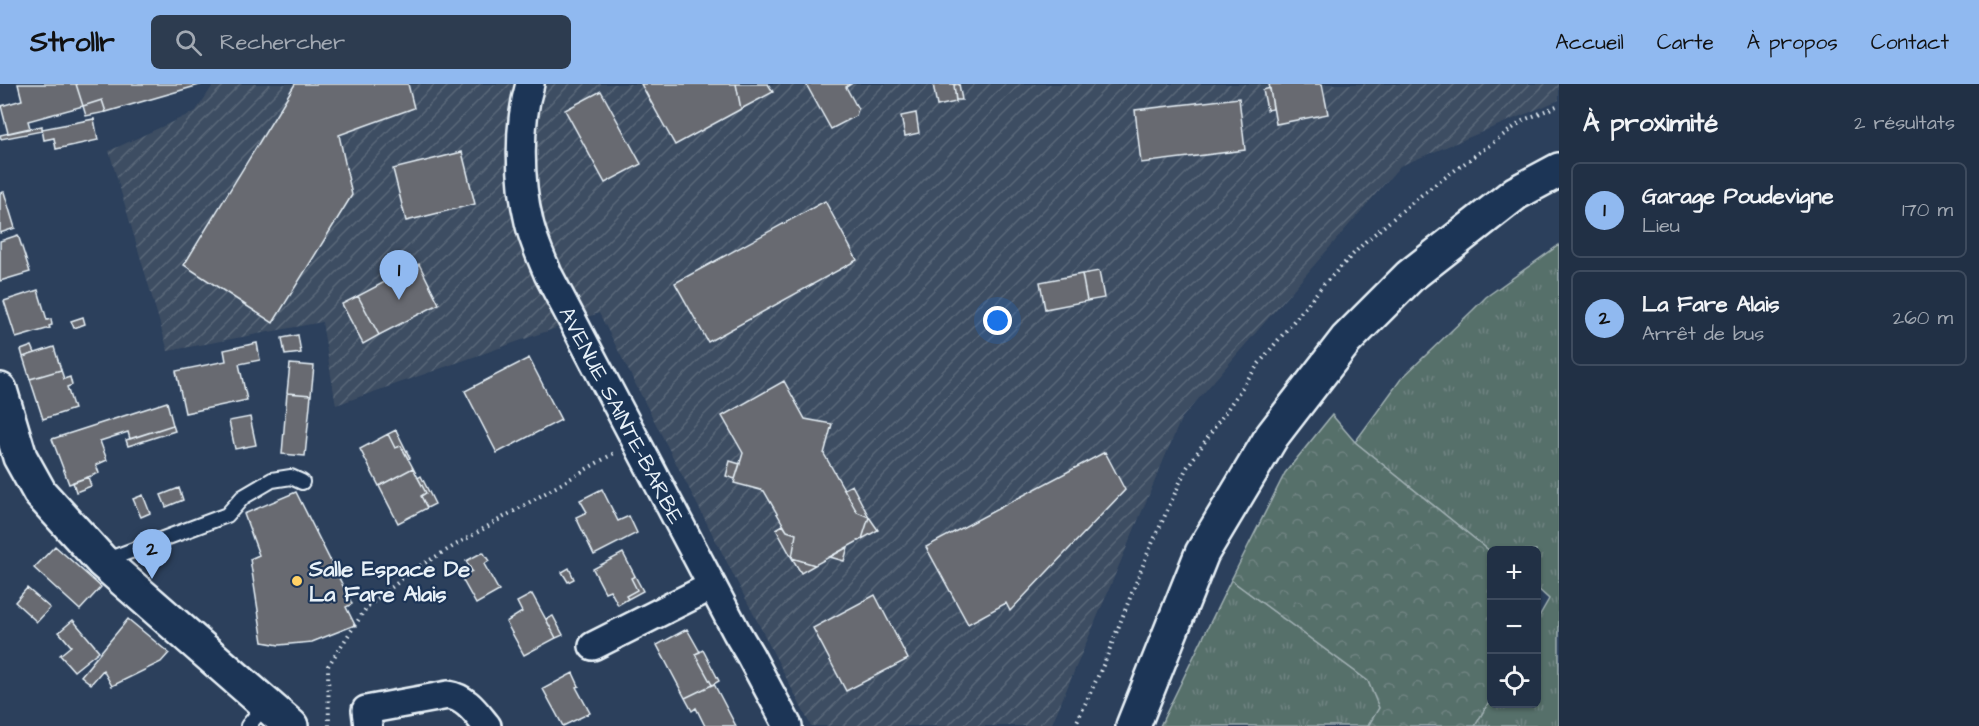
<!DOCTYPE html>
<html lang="fr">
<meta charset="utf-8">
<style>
body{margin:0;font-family:"Architects Daughter",sans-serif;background:#2d3c50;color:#f1f3f6}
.controls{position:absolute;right:18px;bottom:18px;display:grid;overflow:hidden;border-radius:9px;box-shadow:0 2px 4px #0004}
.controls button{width:54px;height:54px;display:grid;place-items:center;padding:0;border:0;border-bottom:2px solid #3e4b5e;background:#213045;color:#f1f3f6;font:30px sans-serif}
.you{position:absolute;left:998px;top:237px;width:21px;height:21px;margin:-15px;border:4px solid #fff;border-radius:50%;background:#1a73e8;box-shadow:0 0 0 9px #1a73e833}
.badge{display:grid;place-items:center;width:39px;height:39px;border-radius:50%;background:#90b9f0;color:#111;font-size:20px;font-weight:700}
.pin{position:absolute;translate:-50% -50px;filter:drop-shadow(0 2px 3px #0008)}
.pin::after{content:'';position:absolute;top:32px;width:21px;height:18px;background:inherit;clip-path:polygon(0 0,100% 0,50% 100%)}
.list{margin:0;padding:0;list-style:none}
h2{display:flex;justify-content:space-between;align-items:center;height:78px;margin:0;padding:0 24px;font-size:26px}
h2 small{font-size:20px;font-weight:400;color:#a2a9b3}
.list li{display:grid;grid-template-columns:39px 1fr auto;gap:18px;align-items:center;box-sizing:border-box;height:96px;margin:0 12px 12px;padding:0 12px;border:2px solid #3e4b5e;border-radius:9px}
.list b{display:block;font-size:22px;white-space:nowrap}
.list p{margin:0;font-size:20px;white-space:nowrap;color:#a2a9b3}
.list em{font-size:20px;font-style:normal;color:#a2a9b3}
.icon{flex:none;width:33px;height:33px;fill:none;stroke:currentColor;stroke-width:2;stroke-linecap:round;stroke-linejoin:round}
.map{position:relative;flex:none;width:1559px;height:642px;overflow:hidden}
header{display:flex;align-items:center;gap:36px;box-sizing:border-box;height:84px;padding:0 30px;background:#90b9f0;color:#111}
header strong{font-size:28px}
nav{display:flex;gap:33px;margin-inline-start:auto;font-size:21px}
.search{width:420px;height:54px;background:#2d3c50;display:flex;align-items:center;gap:15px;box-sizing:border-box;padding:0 21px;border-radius:9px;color:#a2a9b3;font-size:22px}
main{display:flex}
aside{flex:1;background:#213045}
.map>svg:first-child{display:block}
.industrial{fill:url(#industrial-furrows)}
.grass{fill:url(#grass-tufts);stroke:#a0b0b2;stroke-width:1.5}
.forest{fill:url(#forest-crowns);stroke:#a0b0b2;stroke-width:1.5}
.building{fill:#676b71;stroke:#e8f1f8;stroke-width:1.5}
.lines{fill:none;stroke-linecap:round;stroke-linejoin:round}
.lane-casing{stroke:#e8f1f8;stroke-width:18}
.street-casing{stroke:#e8f1f8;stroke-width:32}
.secondary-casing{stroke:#e8f1f8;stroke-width:38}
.primary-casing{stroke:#e8f1f8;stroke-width:38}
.path{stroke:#e8f1f8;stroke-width:4;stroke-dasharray:1.5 4.5;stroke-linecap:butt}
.lane{stroke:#1d3557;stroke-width:14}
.street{stroke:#1d3557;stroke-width:27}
.secondary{stroke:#1d3557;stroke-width:33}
.primary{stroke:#1d3557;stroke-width:33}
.poi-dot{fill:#ffd166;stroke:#1d3557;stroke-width:2}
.labels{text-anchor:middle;stroke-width:4.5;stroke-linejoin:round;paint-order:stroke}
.street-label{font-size:22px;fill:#e8f1f8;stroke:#1d3557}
.poi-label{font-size:22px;font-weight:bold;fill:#e8f1f8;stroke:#1d3557;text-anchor:start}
</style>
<header>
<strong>Strollr</strong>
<div class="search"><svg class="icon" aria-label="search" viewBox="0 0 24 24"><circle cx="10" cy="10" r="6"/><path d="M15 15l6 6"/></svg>Rechercher</div>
<nav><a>Accueil</a><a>Carte</a><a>À propos</a><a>Contact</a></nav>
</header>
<main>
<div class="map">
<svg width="1559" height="642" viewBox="0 0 1559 642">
<defs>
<pattern id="industrial-furrows" width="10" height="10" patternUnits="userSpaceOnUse" patternTransform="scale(1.5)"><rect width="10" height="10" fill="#3e4d62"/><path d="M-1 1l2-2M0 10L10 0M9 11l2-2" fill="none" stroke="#5a6779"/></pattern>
<pattern id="grass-tufts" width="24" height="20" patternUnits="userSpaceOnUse" patternTransform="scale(1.5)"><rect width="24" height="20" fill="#576f6b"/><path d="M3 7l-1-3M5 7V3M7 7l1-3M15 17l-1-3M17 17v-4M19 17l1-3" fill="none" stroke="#6f8481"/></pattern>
<pattern id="forest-crowns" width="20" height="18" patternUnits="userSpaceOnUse" patternTransform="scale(1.5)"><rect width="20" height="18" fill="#576f6b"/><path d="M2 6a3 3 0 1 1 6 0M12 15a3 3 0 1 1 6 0" fill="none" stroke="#6f8481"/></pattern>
</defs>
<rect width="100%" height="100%" fill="#2c405c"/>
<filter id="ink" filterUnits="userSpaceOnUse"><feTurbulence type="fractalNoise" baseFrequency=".0167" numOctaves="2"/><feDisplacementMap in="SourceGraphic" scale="12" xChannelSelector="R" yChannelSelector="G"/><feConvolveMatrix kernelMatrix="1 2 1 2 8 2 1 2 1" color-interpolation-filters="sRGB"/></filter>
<g filter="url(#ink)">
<path class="industrial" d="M214,0H1559V16L1400,82L1181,335L1051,642H811L599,229L336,321L322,238L168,267L109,67L196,27Z"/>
<path class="grass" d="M1559,161V642H1475L1491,614L1492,620H1536L1537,536L1549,515L1537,504L1536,466L1491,468L1355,358L1401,295L1473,226L1486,213Z
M1231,496L1368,597L1380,624L1368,642H1160Z"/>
<path class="forest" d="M1332,331L1355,358L1491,468V614L1475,642H1368L1379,624L1368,597L1231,496L1285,389Z"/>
<path class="building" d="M18,0H76L83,22L28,37L30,44L8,49L1,22L22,16Z
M76,0H203L106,28L102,16L83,22Z
M295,0H408L414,24L339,51L352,111L273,239L184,181Z
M641,0H736L741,25L675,61Z
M736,0H768L773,8L741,25Z
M806,0H851L846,3L858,25L856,32L831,45Z
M933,0H956L954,1L956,18L937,22Z
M959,0L962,16H956L954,1Z
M1269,0H1322L1328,30L1276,40Z
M1270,4L1273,25L1267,26L1263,6Z
M601,7L641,80L605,99L565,26Z
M1239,14L1245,66L1141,79L1135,26Z
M102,16L106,28L86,32L83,22Z
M916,29L919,49L905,52L901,32Z
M94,35L98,56L56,65L54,54L44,56L42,45Z
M42,42V47L1,55L0,51Z
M462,68L475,120L406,137L393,85Z
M4,108L15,144L0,149V109Z
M825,117L857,176L708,258L675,199Z
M18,151L30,188L0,197V157Z
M419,180L439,220L379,251L358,212Z
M1099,187L1104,214L1087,217L1082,190Z
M1082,190L1087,217L1045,225L1040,198Z
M38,206L47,236L51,235L52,241L49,242L50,244L16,254L4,217Z
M358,212L379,251L363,260L342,220Z
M83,233L85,240L74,244L71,237Z
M298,251L301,269L285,271L282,254Z
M257,259L260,276L239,280L247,316L185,329L176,287L226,277L224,266Z
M32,262L35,269L23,273L21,266Z
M54,263L61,286L30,295L23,273Z
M529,274L561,336L497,369L465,307Z
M290,280L314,282L311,311L287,309Z
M61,286L64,295L70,293L72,301L67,303L74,325L43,335L30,295Z
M784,297L805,335L832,340L824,370L857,428L869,433L862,455L815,481L792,474L796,450L787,447L764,407L734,399L743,369L722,332Z
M287,309L311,311L305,372L282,370Z
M167,318L173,341L130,355L128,348L100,357L107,376L96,381L99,389L69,400L52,355Z
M250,333L256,361L235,365L229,337Z
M173,341L175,347L128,362L126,356Z
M396,346L410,374L408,375L401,362L395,364L388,350Z
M388,350L395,364L401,362L413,384L379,402L360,365Z
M1105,368L1125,406L1010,527L1006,519L968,540L926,463Z
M730,377L740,380L735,395L726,392Z
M413,384L426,409L421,412L427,424L398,439L379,402Z
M421,392L435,420L427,424L421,412L426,409L418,394Z
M88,393L91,402L76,408L73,398Z
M852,401L869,433L857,428L844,405Z
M179,404L183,416L166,423L161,411Z
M602,405L618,437L629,432L637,449L594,471L576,433L587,428L580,416Z
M296,408L352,520L346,523L355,541L312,558L279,561L263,558L250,475L259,471L244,430Z
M143,411L150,429L141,433L133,415Z
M869,433L878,446L862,455Z
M783,441L787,447L796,450L792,474L776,445Z
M55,462L101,503L80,526L34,484Z
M848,463L844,477L830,473Z
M483,468L489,477L484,480L499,507L476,520L461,493L472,487L466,477Z
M623,469L635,492L631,494L637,506L626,512L628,515L618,521L610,506L605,508L593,485Z
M792,474L815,481L801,489Z
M569,484L574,495L568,498L562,488Z
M635,492L643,507L628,515L626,512L637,506L631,494Z
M27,504L50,524L37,538L15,518Z
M532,510L556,554L524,571L506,538L522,528L517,518Z
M875,511L908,575L846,607L813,544Z
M553,532L563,551L556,554L546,535Z
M128,535L169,569L161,578L112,602L103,586L91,600L81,592Z
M73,536L99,567L74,587L60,571L71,562L59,548Z
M687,545L700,568L695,570L712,601L685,614L657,561Z
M703,566L719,597L712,601L695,570Z
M573,589L579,602L576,603L590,629L563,642L543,605Z
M714,600L736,642H705L696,624L692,627L685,614Z"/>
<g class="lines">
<defs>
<path id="lane" d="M104,477L227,431L243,413L272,396L291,393L302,398
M248,642L265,621"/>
<g id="street">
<path id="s1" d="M530,0C518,40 519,97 529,138C533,156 541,173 548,190L737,549L750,571L788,642"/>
<path d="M593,562L712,502"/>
<path d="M368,642L366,626L448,611C467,614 476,629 487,642"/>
</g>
<path id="secondary" d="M0,306L20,373L40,409L102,477L291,642"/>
<path id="primary" d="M1133,642L1202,469L1272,352L1346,256L1410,192L1516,109L1559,86"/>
</defs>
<use href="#lane" class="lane-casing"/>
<use href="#street" class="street-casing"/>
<use href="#secondary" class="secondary-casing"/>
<use href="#primary" class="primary-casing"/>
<path class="path" d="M329,642L328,582L367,523L416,484L616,368
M1075,642L1105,577L1147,471L1186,385L1257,282L1324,200L1366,157L1425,108L1524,36L1559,21"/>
<use href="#lane" class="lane"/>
<use href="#street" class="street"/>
<use href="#secondary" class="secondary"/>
<use href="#primary" class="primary"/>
</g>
</g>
<circle class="poi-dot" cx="297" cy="497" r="6"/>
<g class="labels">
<g class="street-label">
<text dy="8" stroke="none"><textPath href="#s1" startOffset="354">AVENUE SAINTE-BARBE</textPath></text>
</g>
<g class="poi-label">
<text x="309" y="492">Salle Espace De<tspan x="309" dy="25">La Fare Alais</tspan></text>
</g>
</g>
</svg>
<div class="controls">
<button>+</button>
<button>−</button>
<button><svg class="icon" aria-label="locate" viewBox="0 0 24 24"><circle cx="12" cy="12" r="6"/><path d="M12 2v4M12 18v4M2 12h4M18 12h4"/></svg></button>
</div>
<div class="you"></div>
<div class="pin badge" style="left:399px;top:216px">1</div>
<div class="pin badge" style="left:152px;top:495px">2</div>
</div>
<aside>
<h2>À proximité<small>2 résultats</small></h2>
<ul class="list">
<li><span class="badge">1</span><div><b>Garage Poudevigne</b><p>Lieu</p></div><em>170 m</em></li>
<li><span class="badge">2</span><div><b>La Fare Alais</b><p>Arrêt de bus</p></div><em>260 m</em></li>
</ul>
</aside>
</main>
